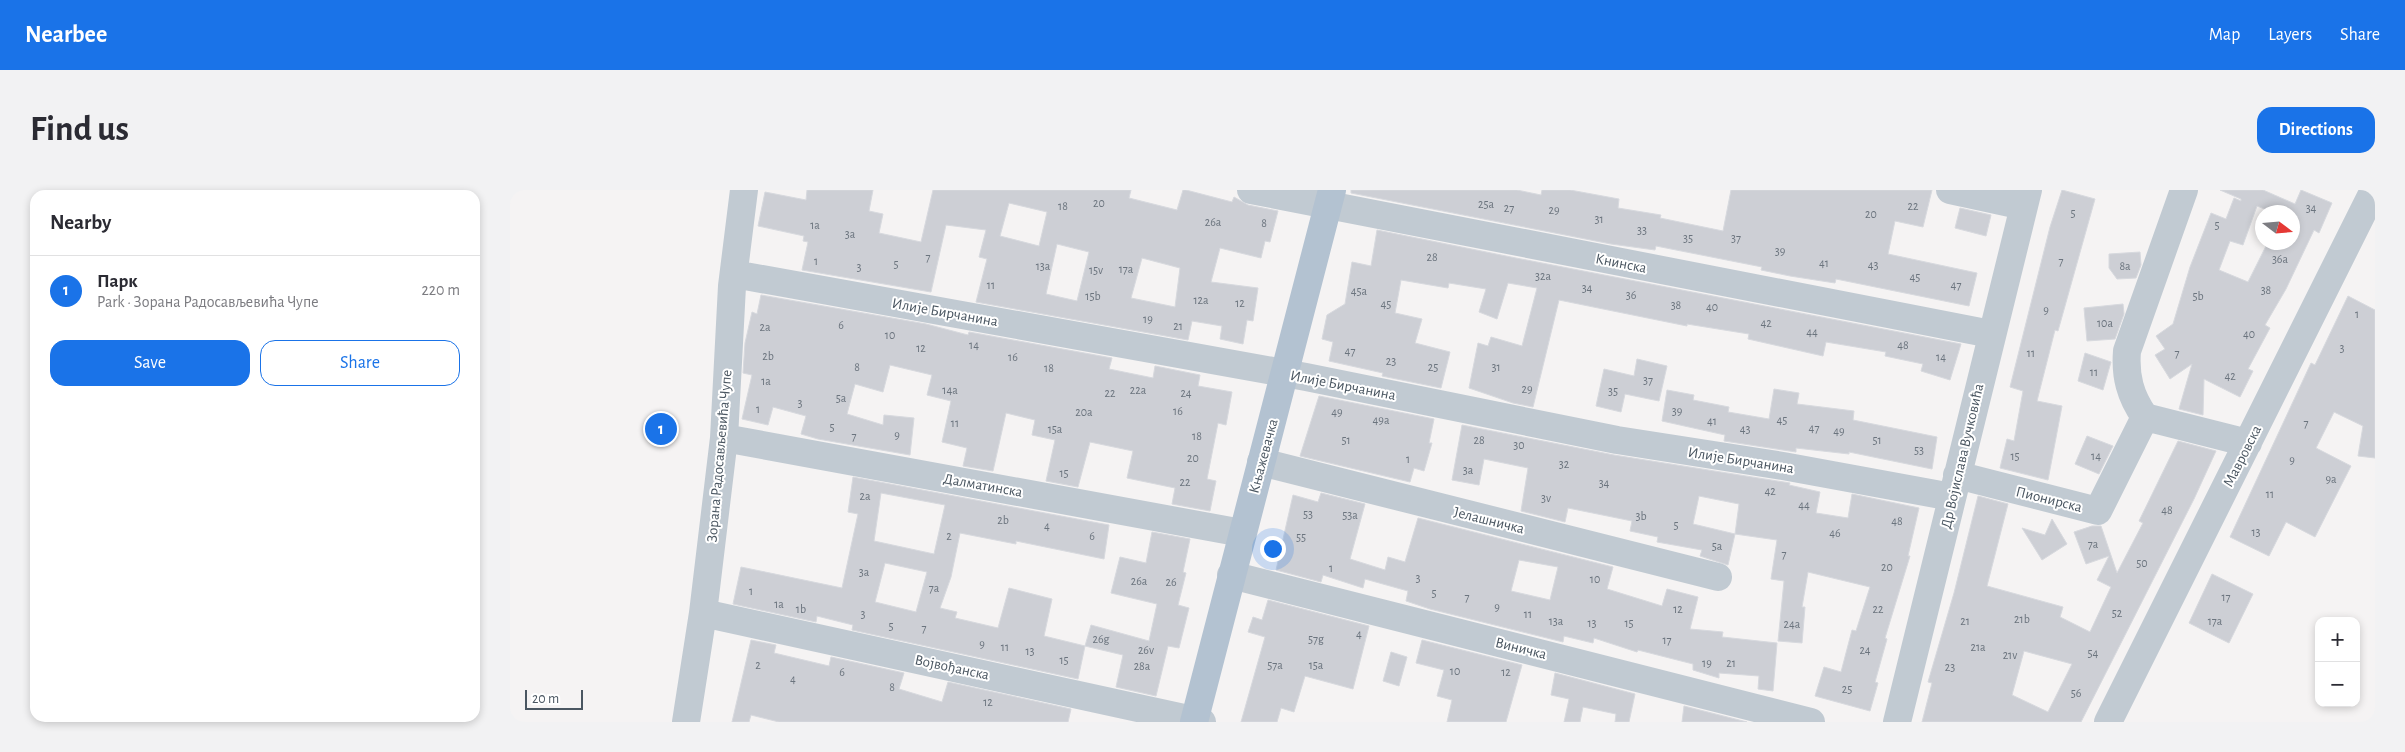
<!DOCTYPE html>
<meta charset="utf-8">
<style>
body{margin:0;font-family:"Alegreya Sans",sans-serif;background:#f2f2f3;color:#2b2b33}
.controls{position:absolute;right:15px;bottom:15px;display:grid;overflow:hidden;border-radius:10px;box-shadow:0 2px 8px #0003}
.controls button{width:45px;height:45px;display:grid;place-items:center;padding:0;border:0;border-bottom:1px solid #e1e1e2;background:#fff;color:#2b2b33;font:25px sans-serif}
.compass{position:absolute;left:1745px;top:15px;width:45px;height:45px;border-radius:50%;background:#fff;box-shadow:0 2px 8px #0003;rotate:106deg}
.scale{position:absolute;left:15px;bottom:12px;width:58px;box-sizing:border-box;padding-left:5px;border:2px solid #4a5661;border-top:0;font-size:14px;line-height:18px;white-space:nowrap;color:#4a5661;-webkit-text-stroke:4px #fff;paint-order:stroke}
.you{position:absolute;left:762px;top:358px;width:18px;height:18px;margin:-12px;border:4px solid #fff;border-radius:50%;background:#1a73e8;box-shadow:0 0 0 8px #1a73e833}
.badge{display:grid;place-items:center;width:32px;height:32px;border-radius:50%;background:#1a73e8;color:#fff;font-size:16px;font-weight:700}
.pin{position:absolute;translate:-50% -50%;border:2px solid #fff;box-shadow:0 1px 5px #0006}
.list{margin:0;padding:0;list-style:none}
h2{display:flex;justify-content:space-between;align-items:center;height:65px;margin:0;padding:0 20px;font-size:21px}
h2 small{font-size:16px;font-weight:400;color:#7c7c81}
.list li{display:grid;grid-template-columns:32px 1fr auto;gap:15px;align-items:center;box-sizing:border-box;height:70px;padding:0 20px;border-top:1px solid #e1e1e2}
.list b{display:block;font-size:19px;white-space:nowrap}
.list p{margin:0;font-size:16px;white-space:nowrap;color:#7c7c81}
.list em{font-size:16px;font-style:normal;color:#7c7c81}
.actions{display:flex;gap:10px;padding:15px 20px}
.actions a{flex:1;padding:11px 0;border:1px solid #1a73e8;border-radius:15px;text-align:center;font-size:18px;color:#1a73e8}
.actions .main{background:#1a73e8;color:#fff}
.map{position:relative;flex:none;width:1865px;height:532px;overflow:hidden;border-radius:15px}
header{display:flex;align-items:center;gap:30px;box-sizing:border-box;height:70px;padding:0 25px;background:#1a73e8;color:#fff}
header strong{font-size:24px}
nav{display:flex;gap:28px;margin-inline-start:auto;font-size:18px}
.intro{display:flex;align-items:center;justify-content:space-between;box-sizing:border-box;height:120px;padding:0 30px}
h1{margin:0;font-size:35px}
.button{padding:12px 22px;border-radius:15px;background:#1a73e8;color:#fff;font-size:18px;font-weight:700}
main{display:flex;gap:30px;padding:0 30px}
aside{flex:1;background:#fff;border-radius:15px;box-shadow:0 2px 8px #0003}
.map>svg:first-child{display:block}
.building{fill:#cdcfd5;stroke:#d7d9de;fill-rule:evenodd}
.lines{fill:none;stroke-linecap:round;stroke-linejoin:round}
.minor{stroke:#c1cad2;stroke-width:28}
.major{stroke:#b3c2d1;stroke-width:28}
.labels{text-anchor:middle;stroke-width:4;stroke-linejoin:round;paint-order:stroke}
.number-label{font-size:12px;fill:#6b747e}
.street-label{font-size:15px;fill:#4a5661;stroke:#fff}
</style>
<header>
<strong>Nearbee</strong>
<nav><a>Map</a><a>Layers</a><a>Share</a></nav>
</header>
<div class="intro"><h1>Find us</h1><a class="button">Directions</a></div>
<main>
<aside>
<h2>Nearby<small></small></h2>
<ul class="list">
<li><span class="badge">1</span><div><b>Парк</b><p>Park · Зорана Радосављевића Чупе</p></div><em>220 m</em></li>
</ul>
<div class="actions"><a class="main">Save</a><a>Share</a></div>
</aside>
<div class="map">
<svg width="1865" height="532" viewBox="0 0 1865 532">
<rect width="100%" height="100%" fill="#f5f3f3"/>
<path class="building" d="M297,0H363L359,21L373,24L369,43L411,52L423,0H621L619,8L667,20L673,0H676L722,12L724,7L738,15L768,21L760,52L755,51L751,68L710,58L701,92L748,98L743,131L737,130L733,154L710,149L712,136L682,131L678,150L466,112L477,69L469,67L476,40L436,35L421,102L292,80L298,52L293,51L294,46L248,36L255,2L296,10ZM499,13L537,22L529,56L490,46ZM547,54L579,62L567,111L536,104ZM632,68L670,78L665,117L621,108Z
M841,0H1007L1031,5L1032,0H1060L1109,9L1108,18L1151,25L1150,28L1213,41L1221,0H1422L1413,37L1385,31L1378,64L1467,83L1459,116L1326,89L1325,93L1280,86L1251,80L1252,77L1146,56L1145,60L1101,54L841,3Z
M1552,0L1585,9L1548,141L1545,140L1527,211L1552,216L1538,290L1490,278L1497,249L1504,251L1513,201L1500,197L1540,37Z
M1710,0H1753L1785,14L1791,0L1822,13L1809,43L1804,40L1776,99L1755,135L1760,138L1738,179L1743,181L1730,207L1694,189L1693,225L1669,219L1682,174L1660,189L1645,165L1655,159L1646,146L1663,134L1680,77L1701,23L1716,29L1724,8L1731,11V9ZM1747,16L1762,22H1782V52H1758L1738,92L1709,80L1720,51L1733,55Z
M1450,18L1481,25L1476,46L1445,38Z
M867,40L1006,68L1451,154L1440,190L1411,181L1413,174L1375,166L1376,162L1316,152L1313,166L1238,149L1239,144L1177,134V136L1049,110L1023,217L1003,213L959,198L968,153L978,156L981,147L1012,156L1027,98L998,93L987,129L969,122L976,99L939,93L938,98L891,90L885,123L912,129L905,153L940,162L931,198L872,186L873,183L819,171L823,152L812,149L817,125L835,114L842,72L861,76Z
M1630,62L1631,75L1626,88L1607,89L1599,78V64Z
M251,105L416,134L458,145L459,142L602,168L599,179L643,188L645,176L690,185L688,196L722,202L716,235L708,233L697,289L706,291L700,321L662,314L665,298L617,288L623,261L580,252L568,297L536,291L545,250L522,245L525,230L496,223L483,281L453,276L457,258L432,252L441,211L417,205L422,185L380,175L373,202L345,194L337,224L373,235L374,225L404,228L400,265L308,249L291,244L296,226L263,217L258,235L232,229L242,185L233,183L235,153L242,122L247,124Z
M1838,106L1865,120V268L1848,266L1853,236L1824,222L1806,258L1841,276L1805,347L1776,332L1759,366L1720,347L1801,173L1805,175Z
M1613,114L1614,124L1605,149L1577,151L1574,118Z
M1575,163L1601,172L1593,200L1568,191Z
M1127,169L1157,176L1149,211L1115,204L1111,222L1086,216L1094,179L1124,186Z
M1264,199L1289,203L1287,214L1344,221L1343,230L1427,247L1422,279L1339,262V264L1286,258V262L1214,251L1215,245L1152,231L1157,200L1184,205L1183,210L1219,217L1218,222L1259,229Z
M809,206L924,229L919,253H922L914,281L904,278L900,292L790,266Z
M952,235L1104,265L1280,293L1279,295L1310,302L1306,323L1338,328L1342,304L1409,318L1398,366H1400L1375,448L1377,449L1365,492L1368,493L1360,521L1305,506L1314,477L1331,482L1342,440L1346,441L1360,397L1298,382L1292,417H1295L1292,453L1268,451L1274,391L1261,389L1267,350L1225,344L1218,375L1190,366L1192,360L1147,352L1148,347L1120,341L1122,331L1058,318L1055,332L1011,321L1018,278L974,269L969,295L942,290ZM1189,306L1229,314L1225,344L1183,334Z
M1577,246L1603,256L1589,284L1565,274Z
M1668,251L1706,261L1684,309L1571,532H1412L1422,493L1418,492L1444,403L1468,306L1498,314L1477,396L1553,417L1550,427L1580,442L1601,397L1587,390L1599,366L1576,374L1564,342L1582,336H1591L1607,383L1633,333L1629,331ZM1514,461L1562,474L1538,522L1502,505Z
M343,287L599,335L594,369L506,351V354L450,343L441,387L430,418L447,422L445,428L488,438L499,398L542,409L534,446L575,456L568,489L342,440L343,435L307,426L306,432L223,414L231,377L332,398L348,324L338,322ZM371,303L435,315L424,364L364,351ZM375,373L417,382L406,422L365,412Z
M811,303L855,314L840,369L875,380L878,367L895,372L908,328L1103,377L1097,399L1152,416L1157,399L1188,407L1180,439L1213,442L1212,447L1267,453L1263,501L1248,499L1249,486L1209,483V488L1183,480V474L1128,460L1127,462L1084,448L1083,453L1054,446L1053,452L920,419L896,411L898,401L855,389L853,398L813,385L811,392L766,380L783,305L808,312ZM1009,370L1048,377L1040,410L1001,401Z
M1542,329L1557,354L1532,370L1512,338L1535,345Z
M642,342L680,349L673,382L676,383L668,415L679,418L669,458L658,456L646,506L606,497L613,465L575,456L581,435L639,451L647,414L601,403L610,367L636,373Z
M1702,384L1743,404L1719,453L1679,433Z
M758,410L859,436L843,499L795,486L784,522L771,518L767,532H731L755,447L738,442L743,427L752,430Z
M241,450L266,455L264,463L319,476L321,467L394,483L389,499L432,512L438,492L561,519L558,532H269L241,525L239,532H222Z
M912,450L1012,475L996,532H937L942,510L927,506L934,480L906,473Z
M881,462L897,467L889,496L873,491Z
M1045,483L1125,504L1119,532H1105L1106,524L1073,517L1070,532H1054L1059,509L1041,505Z
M1174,516L1237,532H1172Z"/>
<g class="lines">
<path class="minor" d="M741,0L1481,144
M1440,0L1514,16
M1674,0L1617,161C1615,186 1620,206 1635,227L1738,253
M224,84L796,187L1107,250L1273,276L1442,307
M214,248L732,343
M751,272L1208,387
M1447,285L1588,321L1635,227
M721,385L1301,532
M193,423L692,532
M176,532L193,423L214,248L222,96L234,0
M1387,532L1518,0
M1598,532L1864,0"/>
<path class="major" d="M684,532L822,0"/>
</g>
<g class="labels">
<g class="number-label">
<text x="589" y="17">20</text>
<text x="976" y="18">25a</text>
<text x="553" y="20">18</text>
<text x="1403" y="20">22</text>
<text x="999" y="22">27</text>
<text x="1801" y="22">34</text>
<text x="1044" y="24">29</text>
<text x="1563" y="27">5</text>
<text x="1361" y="28">20</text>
<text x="1089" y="33">31</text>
<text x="703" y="36">26a</text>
<text x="754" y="37">8</text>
<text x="305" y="39">1a</text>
<text x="1707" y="39">5</text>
<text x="1132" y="44">33</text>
<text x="340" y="48">3a</text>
<text x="1178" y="52">35</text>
<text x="1226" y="52">37</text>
<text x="1270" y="65">39</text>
<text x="418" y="71">7</text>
<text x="922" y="71">28</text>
<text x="1770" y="73">36a</text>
<text x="306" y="75">1</text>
<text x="1551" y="75">7</text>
<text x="1314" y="77">41</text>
<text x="386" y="78">5</text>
<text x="1363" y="79">43</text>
<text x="533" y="80">13a</text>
<text x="1615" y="80">8a</text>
<text x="349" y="81">3</text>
<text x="616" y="83">17a</text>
<text x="586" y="84">15v</text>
<text x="1033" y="90">32a</text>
<text x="1405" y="91">45</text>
<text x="481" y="99">11</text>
<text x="1446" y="99">47</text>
<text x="1077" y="102">34</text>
<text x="1756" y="104">38</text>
<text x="849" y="105">45a</text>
<text x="1121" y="109">36</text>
<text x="583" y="110">15b</text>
<text x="1688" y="110">5b</text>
<text x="691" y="114">12a</text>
<text x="730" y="117">12</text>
<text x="876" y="118">45</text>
<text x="1166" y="119">38</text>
<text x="1202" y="121">40</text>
<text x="1536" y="124">9</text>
<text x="1847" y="128">1</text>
<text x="638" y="133">19</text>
<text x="1256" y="137">42</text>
<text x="1595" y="137">10a</text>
<text x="331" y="139">6</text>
<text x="668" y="140">21</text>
<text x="255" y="141">2a</text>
<text x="1302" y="146">44</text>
<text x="1739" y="148">40</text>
<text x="380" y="149">10</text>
<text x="464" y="159">14</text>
<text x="1393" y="159">48</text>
<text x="411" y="162">12</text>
<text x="1832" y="162">3</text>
<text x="840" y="165">47</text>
<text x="1521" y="167">11</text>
<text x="1667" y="167">7</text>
<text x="258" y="170">2b</text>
<text x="503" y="171">16</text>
<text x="1431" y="171">14</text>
<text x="881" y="175">23</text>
<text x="347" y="181">8</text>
<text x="923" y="181">25</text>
<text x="986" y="181">31</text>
<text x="539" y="182">18</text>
<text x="1584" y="186">11</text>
<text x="1720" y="190">42</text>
<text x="1138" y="194">37</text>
<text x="256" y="195">1a</text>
<text x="1017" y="203">29</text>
<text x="440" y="204">14a</text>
<text x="628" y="204">22a</text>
<text x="1103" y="205">35</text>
<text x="600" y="207">22</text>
<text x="676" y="207">24</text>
<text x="331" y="212">5a</text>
<text x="290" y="217">3</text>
<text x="248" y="223">1</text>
<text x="668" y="225">16</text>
<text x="1167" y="225">39</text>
<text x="574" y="226">20a</text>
<text x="827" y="226">49</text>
<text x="871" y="234">49a</text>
<text x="1272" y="234">45</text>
<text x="1202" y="235">41</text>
<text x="445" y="237">11</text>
<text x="1796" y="237">7</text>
<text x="322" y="241">5</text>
<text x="1304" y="242">47</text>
<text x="545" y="243">15a</text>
<text x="1235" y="243">43</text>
<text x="1329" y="245">49</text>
<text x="387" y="249">9</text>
<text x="344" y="250">7</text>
<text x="687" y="250">18</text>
<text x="836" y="254">51</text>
<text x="969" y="254">28</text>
<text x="1367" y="254">51</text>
<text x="1009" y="259">30</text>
<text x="1409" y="264">53</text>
<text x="1505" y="270">15</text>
<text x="1586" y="270">14</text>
<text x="683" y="272">20</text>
<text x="898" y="273">1</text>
<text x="1782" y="274">9</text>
<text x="1054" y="278">32</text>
<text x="958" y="284">3a</text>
<text x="554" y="287">15</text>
<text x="1821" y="293">9a</text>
<text x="675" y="296">22</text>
<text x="1094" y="297">34</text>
<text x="1260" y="305">42</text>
<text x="1760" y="308">11</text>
<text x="355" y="310">2a</text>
<text x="1036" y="312">3v</text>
<text x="1294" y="319">44</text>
<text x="1657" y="324">48</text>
<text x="798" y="328">53</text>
<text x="840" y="329">53a</text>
<text x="1131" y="330">3b</text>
<text x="493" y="334">2b</text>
<text x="1387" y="335">48</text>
<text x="1166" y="339">5</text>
<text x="537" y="340">4</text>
<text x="1746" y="346">13</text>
<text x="1325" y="347">46</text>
<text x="439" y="350">2</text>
<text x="582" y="350">6</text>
<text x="791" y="351">55</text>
<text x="1583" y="358">7a</text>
<text x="1207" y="360">5a</text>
<text x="1274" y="368">7</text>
<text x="1632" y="377">50</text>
<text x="1377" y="381">20</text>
<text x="821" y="382">1</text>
<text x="354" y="386">3a</text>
<text x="908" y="392">3</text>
<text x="1085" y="393">10</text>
<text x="629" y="395">26a</text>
<text x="661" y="396">26</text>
<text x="424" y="402">7a</text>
<text x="241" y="405">1</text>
<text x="924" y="407">5</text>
<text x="957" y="411">7</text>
<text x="1716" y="411">17</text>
<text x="269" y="418">1a</text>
<text x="987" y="421">9</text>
<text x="291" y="423">1b</text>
<text x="1168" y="423">12</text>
<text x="1368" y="423">22</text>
<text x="1607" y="427">52</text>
<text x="353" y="428">3</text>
<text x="1018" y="428">11</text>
<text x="1512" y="433">21b</text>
<text x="1046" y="435">13a</text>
<text x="1455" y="435">21</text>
<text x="1705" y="435">17a</text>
<text x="1082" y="437">13</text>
<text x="1119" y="437">15</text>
<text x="1282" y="438">24a</text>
<text x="381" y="440">5</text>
<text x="414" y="442">7</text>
<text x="849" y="448">4</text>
<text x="591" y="453">26g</text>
<text x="806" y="453">57g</text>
<text x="1157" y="454">17</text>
<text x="472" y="458">9</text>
<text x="495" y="461">11</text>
<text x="1468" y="461">21a</text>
<text x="636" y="464">26v</text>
<text x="1355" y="464">24</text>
<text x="520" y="465">13</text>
<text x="1583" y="467">54</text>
<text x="1500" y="469">21v</text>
<text x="554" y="474">15</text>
<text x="1197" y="477">19</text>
<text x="1221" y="477">21</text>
<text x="248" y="479">2</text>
<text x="765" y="479">57a</text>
<text x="806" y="479">15a</text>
<text x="632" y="480">28a</text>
<text x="1440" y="481">23</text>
<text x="945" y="485">10</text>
<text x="332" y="486">6</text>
<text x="996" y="486">12</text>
<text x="283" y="493">4</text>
<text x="382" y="501">8</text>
<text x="1337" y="503">25</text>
<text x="1566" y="507">56</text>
<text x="478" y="516">12</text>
</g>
<g class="street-label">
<text transform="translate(1111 73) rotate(11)" y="5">Книнска</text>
<text transform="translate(435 122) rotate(10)" y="5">Илије Бирчанина</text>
<text transform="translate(833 195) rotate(11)" y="5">Илије Бирчанина</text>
<text transform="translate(209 266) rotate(-85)" y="5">Зорана Радосављевића Чупе</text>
<text transform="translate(753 266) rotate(-75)" y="5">Књажевачка</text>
<text transform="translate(1452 266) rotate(-77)" y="5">Др Војислава Вучковића</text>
<text transform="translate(1732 266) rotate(-63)" y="5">Мавровска</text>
<text transform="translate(1231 270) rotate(9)" y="5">Илије Бирчанина</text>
<text transform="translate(473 295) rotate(10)" y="5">Далматинска</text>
<text transform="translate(1539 309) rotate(14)" y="5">Пионирска</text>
<text transform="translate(979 330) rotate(14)" y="5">Јелашничка</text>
<text transform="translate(1011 458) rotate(14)" y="5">Виничка</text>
<text transform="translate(442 477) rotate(12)" y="5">Војвођанска</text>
</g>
</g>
</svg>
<div class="controls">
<button>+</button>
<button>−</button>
</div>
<svg class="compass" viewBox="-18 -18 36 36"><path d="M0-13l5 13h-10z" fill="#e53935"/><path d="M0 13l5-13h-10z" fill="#7c7c81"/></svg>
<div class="scale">20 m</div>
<div class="you"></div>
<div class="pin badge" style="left:151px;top:239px">1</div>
</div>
</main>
